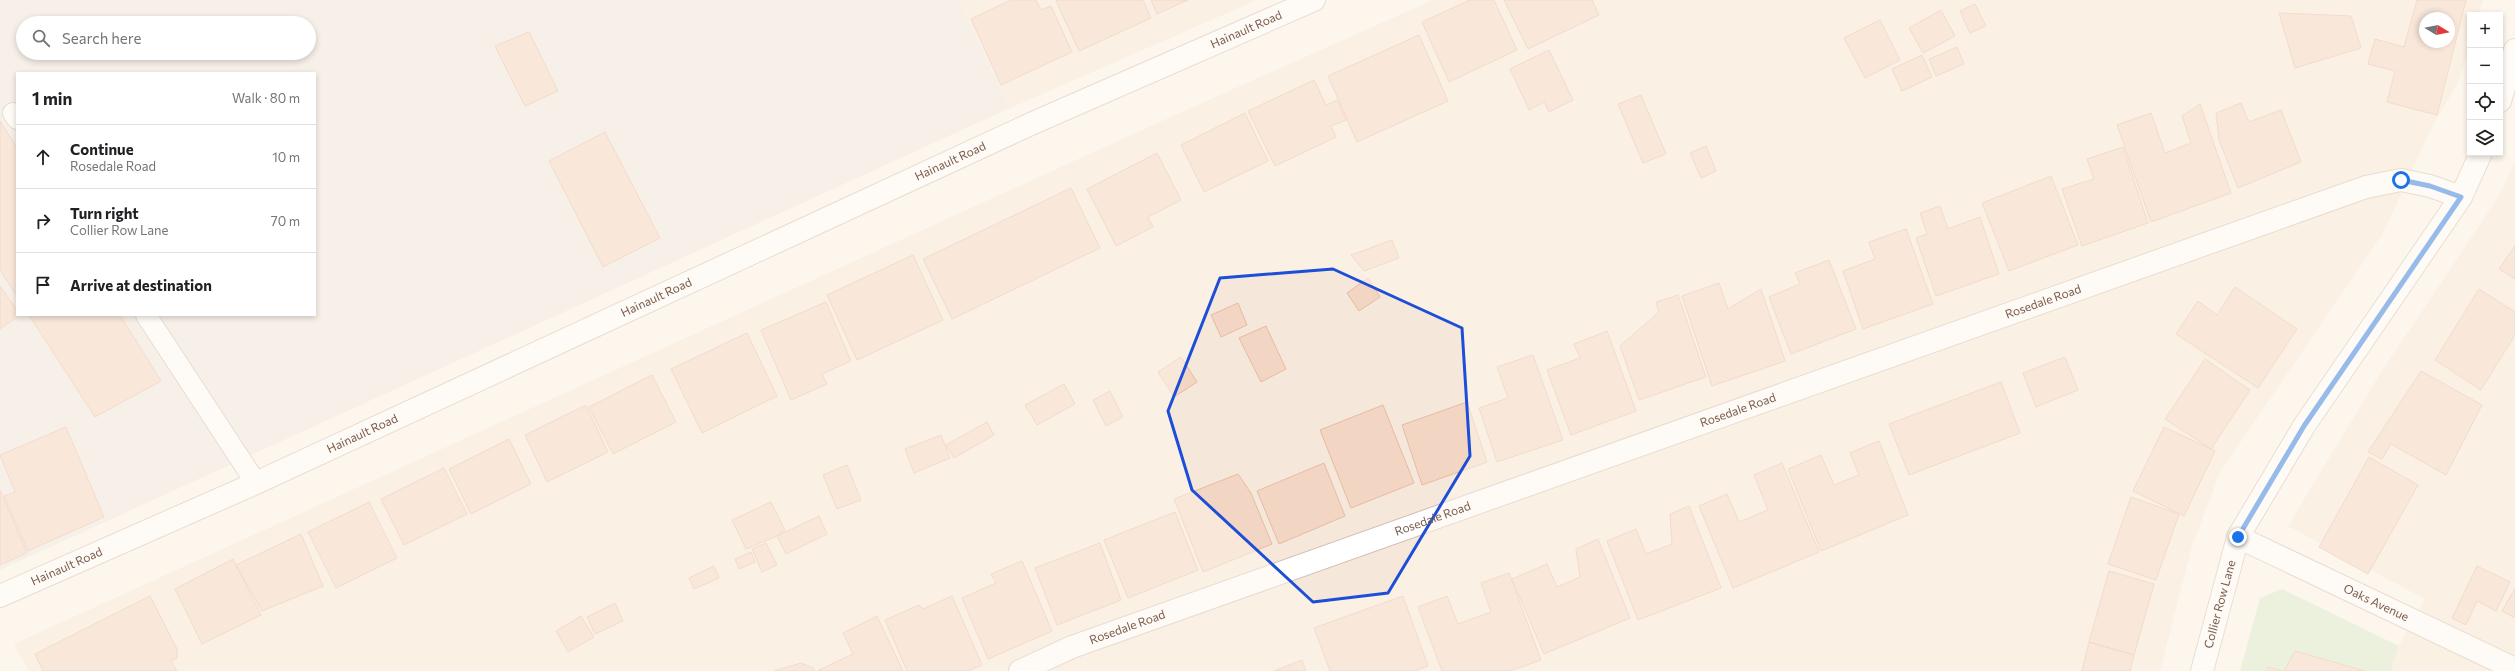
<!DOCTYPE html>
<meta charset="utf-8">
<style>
body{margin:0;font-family:Commissioner,sans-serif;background:#f6f6f6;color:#202124}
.controls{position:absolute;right:12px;top:12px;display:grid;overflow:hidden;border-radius:0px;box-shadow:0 2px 6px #0003}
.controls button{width:36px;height:36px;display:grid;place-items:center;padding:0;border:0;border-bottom:1px solid #e0e0e0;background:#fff;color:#202124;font:20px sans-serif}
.compass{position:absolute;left:2419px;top:12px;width:36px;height:36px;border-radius:50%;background:#fff;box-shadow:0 2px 6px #0003;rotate:100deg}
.stop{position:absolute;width:12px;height:12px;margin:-9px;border:3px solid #1a73e8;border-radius:50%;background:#fff}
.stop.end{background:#1a73e8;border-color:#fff;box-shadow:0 1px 4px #0008}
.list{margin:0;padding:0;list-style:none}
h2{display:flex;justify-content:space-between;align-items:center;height:52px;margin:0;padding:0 16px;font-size:17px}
h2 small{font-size:13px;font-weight:400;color:#757577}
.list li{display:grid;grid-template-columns:26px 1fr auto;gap:12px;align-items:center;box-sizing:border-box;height:64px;padding:0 16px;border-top:1px solid #e0e0e0}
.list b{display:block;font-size:15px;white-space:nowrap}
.list p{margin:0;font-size:13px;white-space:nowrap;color:#757577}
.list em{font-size:13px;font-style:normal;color:#757577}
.icon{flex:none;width:22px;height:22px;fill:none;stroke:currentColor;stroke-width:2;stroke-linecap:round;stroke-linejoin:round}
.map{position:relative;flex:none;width:2515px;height:671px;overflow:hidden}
.search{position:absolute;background:#fff;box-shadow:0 2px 6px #0003;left:16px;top:16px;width:300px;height:44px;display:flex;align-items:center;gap:10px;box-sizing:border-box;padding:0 14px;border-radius:22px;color:#757577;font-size:15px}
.panel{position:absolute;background:#fff;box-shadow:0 2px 6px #0003;left:16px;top:72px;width:300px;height:244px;border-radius:0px}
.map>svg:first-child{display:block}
.residential{fill:#f5e8da;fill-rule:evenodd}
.industrial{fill:#efe9e4;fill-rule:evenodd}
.green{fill:#d8ecc9}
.building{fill:#f3d5c3;stroke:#e6bba3;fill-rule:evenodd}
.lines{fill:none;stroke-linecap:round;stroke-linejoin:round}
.lane-casing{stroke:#d1beb0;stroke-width:22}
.street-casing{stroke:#d1beb0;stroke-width:24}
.secondary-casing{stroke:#d6c0b0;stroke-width:24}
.lane{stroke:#fff;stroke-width:20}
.street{stroke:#fff;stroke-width:22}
.secondary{stroke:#fff;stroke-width:22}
.route{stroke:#1a73e8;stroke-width:5}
.marked{fill:none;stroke:#1d4ed8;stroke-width:3;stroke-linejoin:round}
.labels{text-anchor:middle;stroke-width:3;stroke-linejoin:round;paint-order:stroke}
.street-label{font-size:12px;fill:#7a5c4d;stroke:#fffaf3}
</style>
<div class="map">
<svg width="2515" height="671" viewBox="0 0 2515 671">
<rect width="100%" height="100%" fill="#fdf6ec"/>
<path class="residential" d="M958,0H1257L1010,108Z
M1433,0H2483L2479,15H2470V45L2460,79L2433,125L2383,233L2220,472L2192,546L2160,671H29L14,644L1173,116ZM2425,18H2449V42H2425Z
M2515,162V671H2391L2399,646L2425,599L2288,526L2380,374L2499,196Z"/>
<path class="industrial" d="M0,0H958L1010,108L0,570ZM23,23H309V53H23ZM17,73H315V315H17Z"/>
<path class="green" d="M2282,589L2399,646L2391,671H2240L2260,598Z"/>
<path class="building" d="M1011,0H1036L1041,10L1051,6L1072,52L1001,85L971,19Z
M1059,0H1143L1151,18L1079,51L1056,1Z
M1151,0H1188L1157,14Z
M1470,0H1494L1517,50L1449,82L1422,22Z
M1504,0H1592L1599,15L1528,49Z
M2417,0H2466L2437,115L2387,102L2395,71L2368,64L2375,39L2404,47ZM2425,18H2449V42H2425Z
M1975,4L1986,26L1970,33L1960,11Z
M1941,10L1955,36L1923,53L1909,28Z
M2279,13L2351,16L2361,48L2295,68Z
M1880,20L1900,60L1865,78L1844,38Z
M529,32L558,91L525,106L495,46Z
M1419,35L1448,101L1357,142L1328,76Z
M1957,47L1964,64L1936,76L1929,59Z
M1549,50L1573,100L1549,112L1544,102L1529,110L1510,69Z
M1922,55L1932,77L1902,91L1892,69Z
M1314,80L1326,105L1337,100L1346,120L1331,126L1336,137L1275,166L1248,111Z
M1641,95L1666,154L1643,163L1618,104Z
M2241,103L2249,122L2281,110L2301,162L2238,188L2219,140L2216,113Z
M2200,104L2231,193L2151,222L2117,125L2151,113L2165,153L2191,143L2182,116Z
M1245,113L1268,161L1204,192L1181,145Z
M0,121L17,148V296L0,270Z
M605,132L660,238L603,267L549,161Z
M1706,146L1716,171L1701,178L1690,153Z
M2123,147L2148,223L2082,246L2062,189L2094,179L2087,159Z
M1157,153L1181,200L1148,217L1153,227L1116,246L1087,189Z
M2051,176L2078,245L2009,271L1982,203Z
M1071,188L1100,248L952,319L923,259Z
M1940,206L1948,229L1980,217L1999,274L1936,296L1916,238L1927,234L1920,213Z
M1906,229L1933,304L1863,329L1843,271L1875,259L1869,242Z
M1392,240L1399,258L1364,271L1351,255Z
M2515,246V279L2499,269Z
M913,255L943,320L857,360L827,295Z
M1829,260L1856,329L1791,354L1769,297L1800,284L1795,273Z
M1368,278L1380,297L1359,311L1347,293Z
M1719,283L1728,309L1761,289L1785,361L1712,386L1682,296Z
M0,286L17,310V315H20L0,329Z
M2235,287L2297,329L2258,388L2176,334L2198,301L2217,315Z
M2479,289L2515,312V335L2481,390L2435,360Z
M1678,295L1706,377L1639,400L1620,346L1659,312L1656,302Z
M826,302L851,361L822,374L827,384L791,400L761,330Z
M1238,303L1247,325L1221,337L1211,315Z
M29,315H120L161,381L95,417Z
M1266,326L1286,369L1261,382L1239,338Z
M1607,331L1636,411L1571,435L1547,370L1580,358L1574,344Z
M747,333L777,396L702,433L671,369Z
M1533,355L1563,440L1497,462L1479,408L1508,398L1497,367Z
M1181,357L1197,382L1174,397L1158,372Z
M2065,357L2078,390L2036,407L2023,373Z
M2205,359L2250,390L2211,449L2165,419Z
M2421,371L2482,405L2446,475L2391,444L2382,459L2368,452Z
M652,375L676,422L613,454L589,407Z
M2001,382L2020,433L1909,475L1889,424Z
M1064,384L1075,404L1037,425L1025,405Z
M1110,391L1123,417L1106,426L1093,400Z
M1467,402L1487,462L1422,485L1402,425Z
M586,405L608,452L547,482L525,435Z
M1383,405L1414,483L1351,508L1320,430Z
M987,422L994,435L954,458L946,445Z
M66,427L104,517L28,551L4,496L15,492L0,455Z
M2164,427L2215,451L2184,516L2133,491Z
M941,435L950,458L914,473L905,449Z
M509,439L531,484L471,514L449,469Z
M1879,441L1908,515L1821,551L1788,469L1821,455L1834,485L1859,475L1850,453Z
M2369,457L2418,485L2368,574L2319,547Z
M1324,463L1345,516L1279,544L1257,491Z
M1782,463L1819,552L1733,588L1699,506L1727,494L1739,522L1768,510L1754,475Z
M847,465L861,500L837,509L823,475Z
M444,468L467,514L404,545L381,499Z
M1238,474L1251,493L1272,544L1203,572L1174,499Z
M0,490L27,553L0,565Z
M2131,497L2179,514L2156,580L2108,564Z
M369,502L397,558L336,588L308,532Z
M771,502L785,530L777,536L746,549L732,520Z
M1689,506L1721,588L1638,620L1607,541L1636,529L1646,554L1672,544L1670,514Z
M1175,512L1198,570L1128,598L1104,540Z
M819,516L827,534L786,554L777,536Z
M301,534L323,586L262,611L236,565Z
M1598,539L1630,618L1544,654L1512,579L1547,564L1557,587L1580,577L1576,549Z
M766,543L777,565L762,572L752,549Z
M1100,543L1121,600L1057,625L1035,568Z
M751,552L755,562L739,569L735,559Z
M233,559L261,615L202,644L175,589Z
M1022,561L1052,631L988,659L962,598L996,583L991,574Z
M714,566L719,578L694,589L689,578Z
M2477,566L2510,582L2496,611L2477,601L2466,625L2452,618Z
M2109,571L2154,584L2134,655L2089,642Z
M1509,573L1541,660L1510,671H1442L1418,607L1447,596L1458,624L1491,612L1481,583Z
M2515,588V618L2502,611Z
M150,596L177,649V658L171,661L177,671H43L35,654Z
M952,596L982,665L968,671H907L885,620L919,605L923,609Z
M1403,596L1428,666L1415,671H1330L1314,628Z
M615,603L623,621L595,634L587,617Z
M581,616L594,637L568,652L556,631Z
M877,616L903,671H817L853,654L843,633Z
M2089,642L2134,655L2130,671H2082Z
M2295,651L2365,671H2284Z
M1302,660L1306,671H1274Z
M801,663L813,668L815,671H774Z
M2268,667L2283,671H2267Z"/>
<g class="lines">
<defs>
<path id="lane" d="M13,113L17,119
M146,315L256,483"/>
<g id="street">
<path id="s1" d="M2238,537L2515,669"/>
<path id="s2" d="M0,596L256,483L1033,123L1314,0"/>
<path id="s3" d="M1020,671L1072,647L2366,187L2401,180L2430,186L2461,197"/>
</g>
<g id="secondary">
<path d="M2500,101L2515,50"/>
<path id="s4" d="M2202,671L2238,537L2304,426L2461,197L2481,153"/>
</g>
</defs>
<use href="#lane" class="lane-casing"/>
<use href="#street" class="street-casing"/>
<use href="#secondary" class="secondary-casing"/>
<use href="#lane" class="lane"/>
<use href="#street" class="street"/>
<use href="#secondary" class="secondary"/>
</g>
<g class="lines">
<path class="route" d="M2238,537L2304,426L2461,197L2430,186L2401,180"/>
</g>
<path d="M0 0H2515V671H0ZM1333,269L1462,328L1470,456L1388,593L1313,602L1192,490L1168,411L1220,278Z" fill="#fdf6ec" fill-opacity=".55" fill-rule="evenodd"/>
<path class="marked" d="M1333,269L1462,328L1470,456L1388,593L1313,602L1192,490L1168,411L1220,278Z"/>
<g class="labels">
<g class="street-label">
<text dy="4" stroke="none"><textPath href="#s2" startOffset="1369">Hainault Road</textPath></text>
<text dy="4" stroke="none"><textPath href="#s2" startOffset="1045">Hainault Road</textPath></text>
<text dy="4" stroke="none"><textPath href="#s2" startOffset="721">Hainault Road</textPath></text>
<text dy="4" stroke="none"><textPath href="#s3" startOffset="1088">Rosedale Road</textPath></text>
<text dy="4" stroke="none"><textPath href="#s3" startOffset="764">Rosedale Road</textPath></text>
<text dy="4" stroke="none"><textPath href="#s2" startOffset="397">Hainault Road</textPath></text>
<text dy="4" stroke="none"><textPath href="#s3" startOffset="440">Rosedale Road</textPath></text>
<text dy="4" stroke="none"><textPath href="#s2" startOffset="73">Hainault Road</textPath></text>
<text dy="4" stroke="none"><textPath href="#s1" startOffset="153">Oaks Avenue</textPath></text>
<text dy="4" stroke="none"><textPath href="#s4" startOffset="69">Collier Row Lane</textPath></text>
<text dy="4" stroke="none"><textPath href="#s3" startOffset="116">Rosedale Road</textPath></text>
</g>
</g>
</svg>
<div class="controls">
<button>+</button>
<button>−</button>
<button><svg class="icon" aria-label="locate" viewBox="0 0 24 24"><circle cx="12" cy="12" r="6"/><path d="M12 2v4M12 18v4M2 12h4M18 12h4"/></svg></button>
<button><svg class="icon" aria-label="layers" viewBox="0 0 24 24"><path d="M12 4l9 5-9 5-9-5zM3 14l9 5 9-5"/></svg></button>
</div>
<svg class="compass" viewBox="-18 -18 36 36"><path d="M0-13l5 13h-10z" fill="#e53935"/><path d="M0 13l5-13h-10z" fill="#757577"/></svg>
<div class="stop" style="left:2401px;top:180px"></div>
<div class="stop end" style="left:2238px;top:537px"></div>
<div class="search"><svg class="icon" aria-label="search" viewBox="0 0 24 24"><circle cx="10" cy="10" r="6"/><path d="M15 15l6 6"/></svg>Search here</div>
<section class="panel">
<h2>1 min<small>Walk · 80 m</small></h2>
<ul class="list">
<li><svg class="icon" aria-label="ahead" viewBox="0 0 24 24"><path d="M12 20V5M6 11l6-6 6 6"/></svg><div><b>Continue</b><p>Rosedale Road</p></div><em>10 m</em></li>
<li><svg class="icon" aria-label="right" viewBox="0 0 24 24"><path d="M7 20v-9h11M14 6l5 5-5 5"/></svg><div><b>Turn right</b><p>Collier Row Lane</p></div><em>70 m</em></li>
<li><svg class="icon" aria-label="arrive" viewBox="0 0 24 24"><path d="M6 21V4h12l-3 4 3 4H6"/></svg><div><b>Arrive at destination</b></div></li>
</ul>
</section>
</div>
